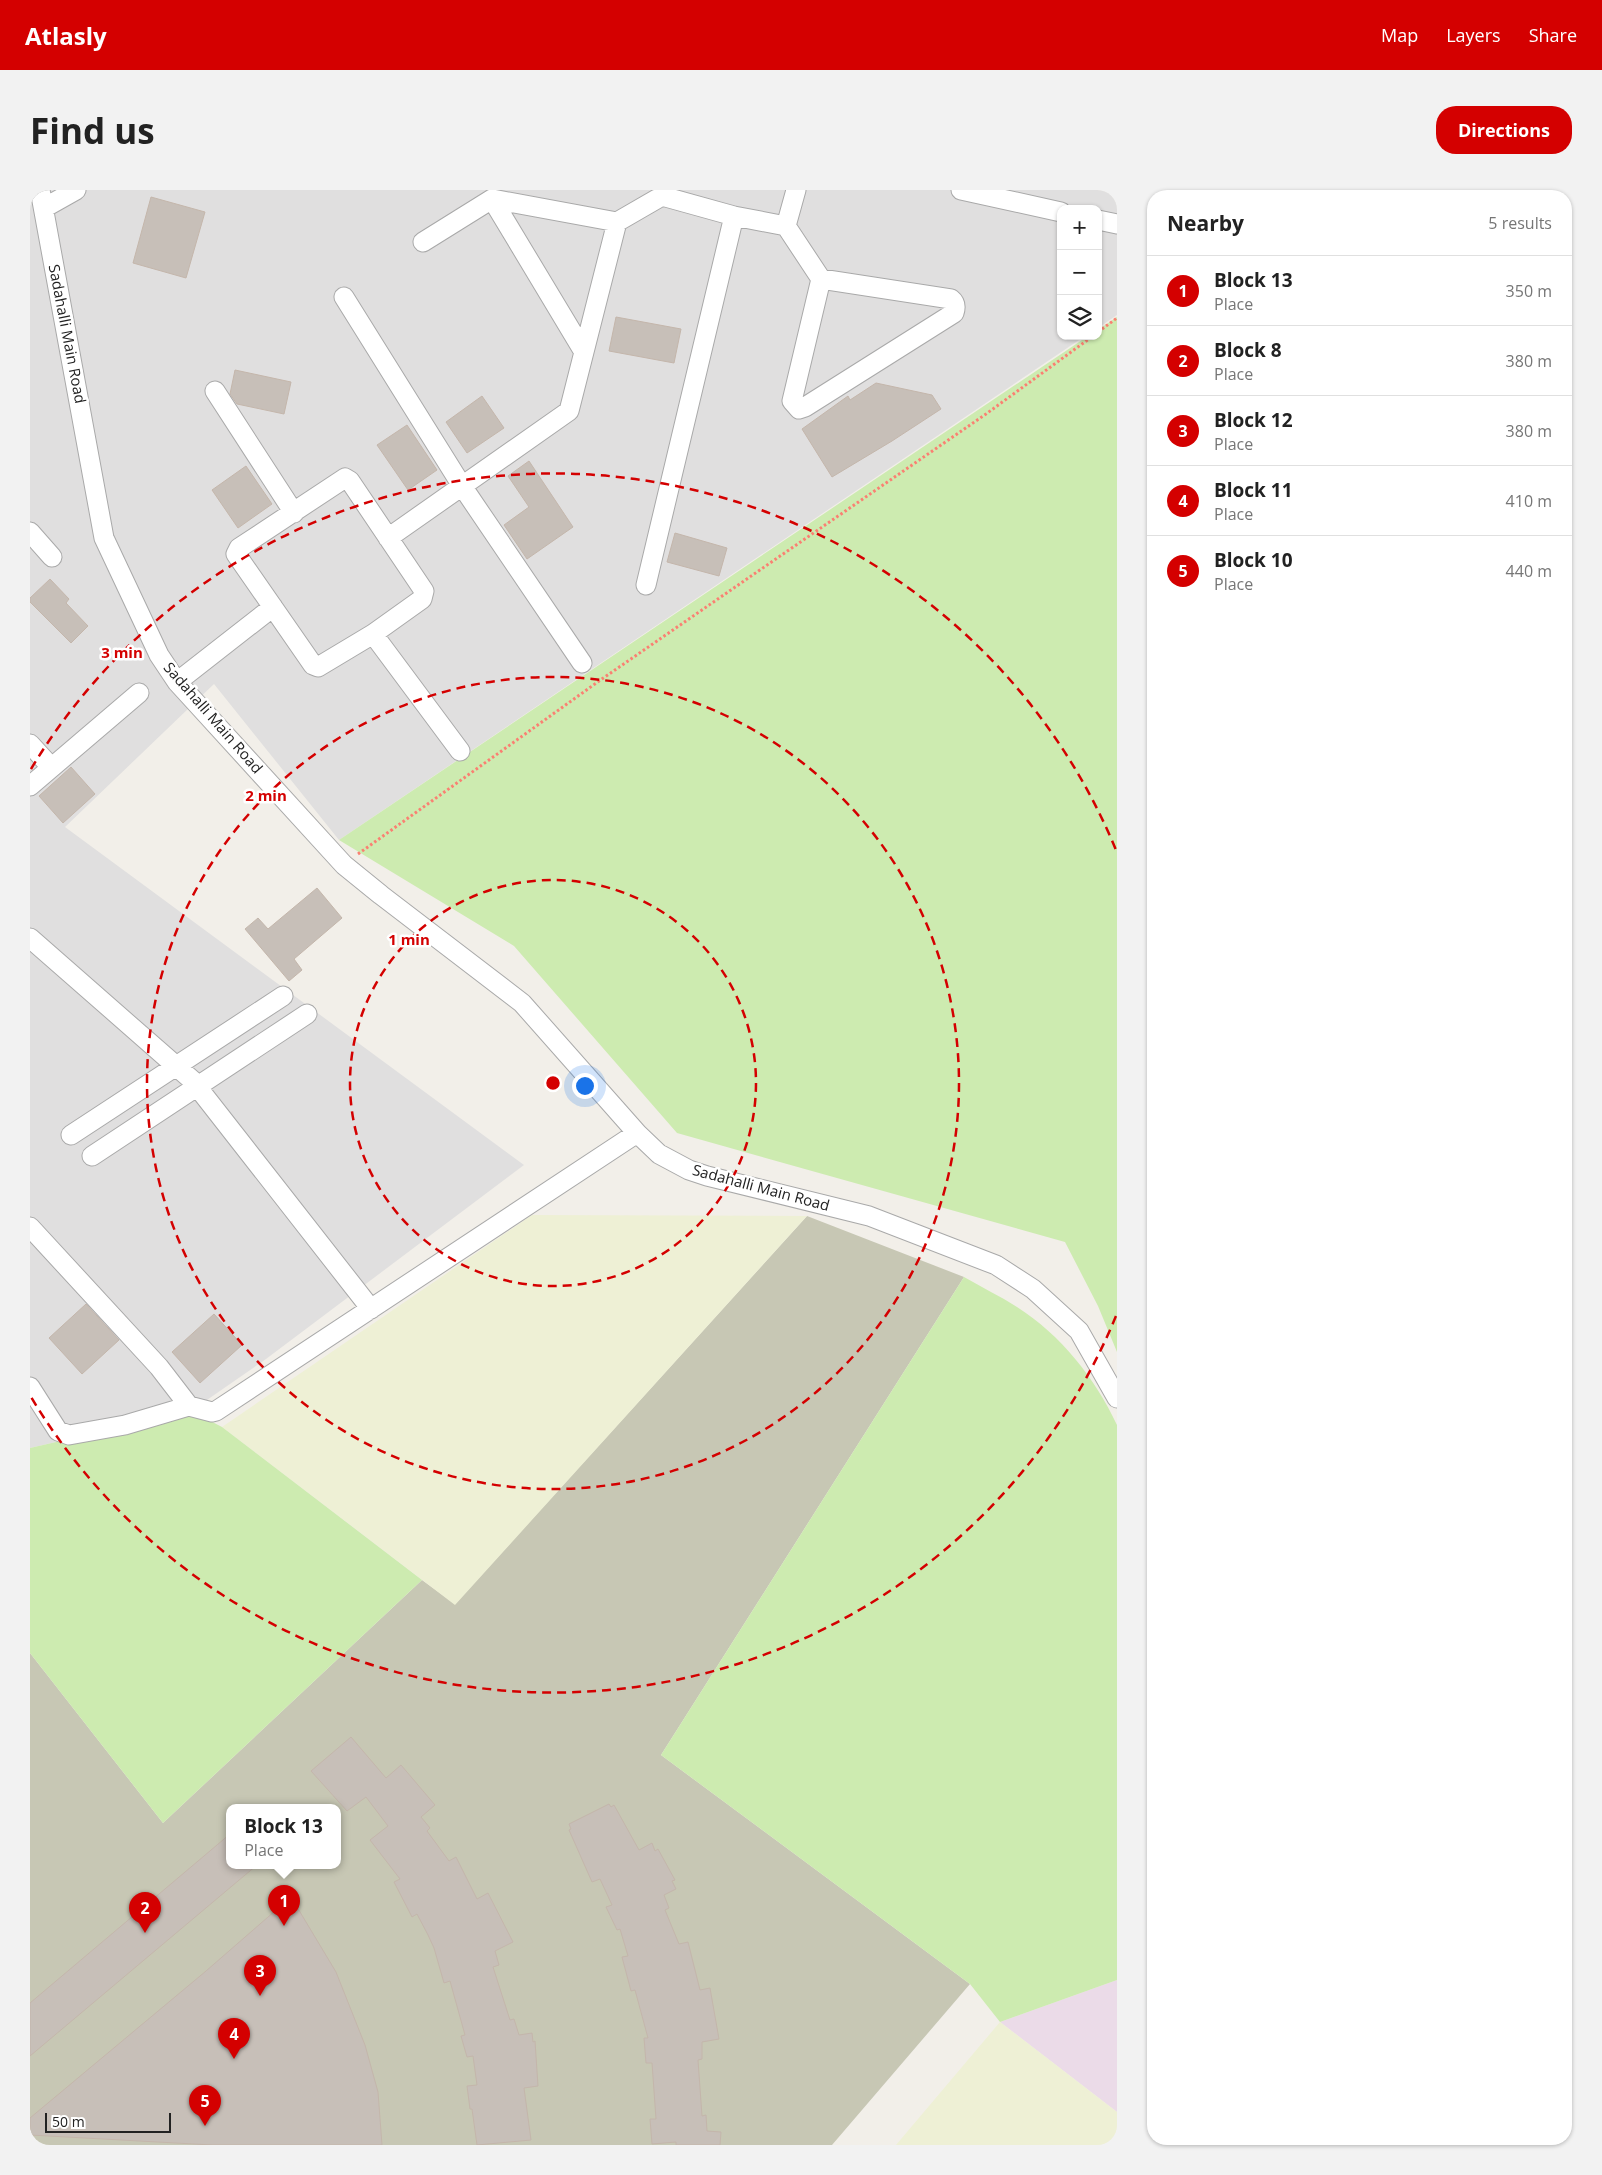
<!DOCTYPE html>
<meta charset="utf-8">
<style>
body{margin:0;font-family:"Open Sans",sans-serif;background:#f2f2f2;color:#222}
.controls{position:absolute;right:15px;top:15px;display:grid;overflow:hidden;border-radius:10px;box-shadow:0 1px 4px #0004}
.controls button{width:45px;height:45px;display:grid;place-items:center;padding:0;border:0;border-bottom:1px solid #e0e0e0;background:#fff;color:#222;font:25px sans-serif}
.scale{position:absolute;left:15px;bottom:12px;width:126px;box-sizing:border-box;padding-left:5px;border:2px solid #222;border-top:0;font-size:14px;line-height:18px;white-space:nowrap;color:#222;-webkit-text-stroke:4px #fff;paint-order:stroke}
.you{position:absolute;left:554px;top:895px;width:18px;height:18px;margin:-12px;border:4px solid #fff;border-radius:50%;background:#1a73e8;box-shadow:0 0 0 8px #1a73e833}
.badge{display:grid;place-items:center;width:32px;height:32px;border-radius:50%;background:#d40000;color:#fff;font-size:16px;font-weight:700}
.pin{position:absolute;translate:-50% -41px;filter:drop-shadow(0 1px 2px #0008)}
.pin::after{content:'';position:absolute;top:26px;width:18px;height:15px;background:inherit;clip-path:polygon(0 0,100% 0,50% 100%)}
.popup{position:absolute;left:196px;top:1614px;width:115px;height:65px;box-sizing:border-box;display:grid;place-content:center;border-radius:10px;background:#fff;filter:drop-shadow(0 1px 4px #0005);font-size:16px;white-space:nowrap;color:#767676}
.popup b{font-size:19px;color:#222}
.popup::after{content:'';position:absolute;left:50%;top:100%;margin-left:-10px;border:10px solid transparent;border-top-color:#fff}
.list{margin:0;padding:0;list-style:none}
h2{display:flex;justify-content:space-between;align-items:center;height:65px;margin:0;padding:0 20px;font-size:21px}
h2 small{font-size:16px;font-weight:400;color:#767676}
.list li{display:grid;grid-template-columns:32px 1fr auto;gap:15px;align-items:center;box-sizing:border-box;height:70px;padding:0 20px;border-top:1px solid #e0e0e0}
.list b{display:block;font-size:19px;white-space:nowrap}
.list p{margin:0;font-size:16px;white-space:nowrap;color:#767676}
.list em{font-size:16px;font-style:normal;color:#767676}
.icon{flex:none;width:28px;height:28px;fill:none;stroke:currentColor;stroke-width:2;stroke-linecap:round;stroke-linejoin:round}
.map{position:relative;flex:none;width:1087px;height:1955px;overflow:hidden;border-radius:20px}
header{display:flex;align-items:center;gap:30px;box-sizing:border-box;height:70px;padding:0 25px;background:#d40000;color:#fff}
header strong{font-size:24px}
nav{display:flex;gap:28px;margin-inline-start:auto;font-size:18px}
.intro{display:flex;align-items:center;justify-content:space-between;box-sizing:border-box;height:120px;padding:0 30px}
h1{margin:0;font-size:35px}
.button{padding:12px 22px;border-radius:20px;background:#d40000;color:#fff;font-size:18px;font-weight:700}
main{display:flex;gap:30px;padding:0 30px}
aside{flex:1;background:#fff;border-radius:20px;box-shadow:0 1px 4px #0004}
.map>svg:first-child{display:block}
.residential{fill:#e0dfdf}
.industrial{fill:#ebdbe8}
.construction{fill:#c7c7b4;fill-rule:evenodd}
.farmland{fill:#eef0d5}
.grass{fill:#cdebb0}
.building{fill:#c7bfb8;stroke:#c4b6ab}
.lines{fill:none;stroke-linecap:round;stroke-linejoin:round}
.minor-casing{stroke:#a9a9a9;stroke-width:21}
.path{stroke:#fa8072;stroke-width:3;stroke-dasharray:2.5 2.5;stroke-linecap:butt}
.minor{stroke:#fff;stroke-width:19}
.ring{fill:none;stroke:#d40000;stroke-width:2.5;stroke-dasharray:9 6}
.labels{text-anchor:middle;stroke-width:5;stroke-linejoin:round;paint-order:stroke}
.street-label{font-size:15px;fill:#222;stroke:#fff}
.centre{fill:#d40000;stroke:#fff;stroke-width:2.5}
.ring-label{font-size:15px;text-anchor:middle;font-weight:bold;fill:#d40000;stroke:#fff;stroke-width:5;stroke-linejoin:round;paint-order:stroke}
</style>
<header>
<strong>Atlasly</strong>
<nav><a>Map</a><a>Layers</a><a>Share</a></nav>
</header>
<div class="intro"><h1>Find us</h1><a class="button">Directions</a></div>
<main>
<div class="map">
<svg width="1087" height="1955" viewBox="0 0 1087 1955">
<rect width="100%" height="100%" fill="#f2efe9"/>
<path class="residential" d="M0,0H1087V125L1068,138V19H1031V146H1055L309,650L184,494L35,637L494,975L236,1169L161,1221L0,1258Z"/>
<path class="industrial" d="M1087,1790V1922L970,1832Z"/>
<path class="construction" d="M777,1026L934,1087L631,1565L940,1794L802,1955H0V1463L133,1633L392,1390L425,1414ZM200,1617H308V1675H200Z"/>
<path class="farmland" d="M502,1025L777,1026L425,1415L192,1237Z
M970,1832L1087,1922V1955H866Z"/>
<path class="grass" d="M1087,127V1162L1068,1116L1035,1052L647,943L484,756L309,650L1058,146H1068V140Z
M934,1087C951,1097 970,1106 987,1117C1031,1145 1065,1188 1087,1235V1790L970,1832L940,1794L631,1565Z
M161,1221L192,1237L392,1390L133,1633L0,1463V1258Z"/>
<path class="building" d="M121,7L175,22L156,88L103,73Z
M586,127L651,139L644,173L579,161Z
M205,180L261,192L254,224L207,214L200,204Z
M846,193L902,205L911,219L862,251L802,287L772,239L818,206L820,210Z
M452,206L474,238L437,263L416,232Z
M377,235L407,280L378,300L347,255Z
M499,271L543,337L497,369L474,335L499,317L478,286Z
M216,276L242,314L208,338L182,300Z
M645,343L697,358L689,386L637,372Z
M20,389L39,409L36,413L58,436L41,453L0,412V408Z
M41,577L65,604L33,633L9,606Z
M287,698L312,728L264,769L272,780L259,791L215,739L228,728L238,739Z
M56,1114L89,1150L52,1184L19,1148Z
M184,1124L212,1155L170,1193L142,1162Z
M321,1547L356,1588L371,1575L405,1615L391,1627L400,1638L397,1641L419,1671L426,1667L447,1709L458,1703L483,1752L465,1761L469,1775L463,1777L480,1830L484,1829L489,1845L502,1843L503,1852L505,1851L508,1896L494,1898L501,1950L447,1955L442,1919H440L437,1896L447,1895L443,1866L437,1867L431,1846L435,1845L420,1791L414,1793L404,1758L398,1745L387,1724L382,1727L364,1692L370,1689L340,1650L358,1636L336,1607L317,1621L281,1581Z
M579,1614L581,1617L584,1615L609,1660L622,1653L625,1661L628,1659L645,1690L642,1691L646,1699L634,1705L639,1718L635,1720L649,1754L658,1752L670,1800L680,1798L689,1849L672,1852V1869L668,1870L672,1926L676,1925L677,1941L691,1942L690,1955H646V1952L622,1954L620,1929H626L622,1873H616L614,1848H618L605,1800L601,1801L592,1767L598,1766L590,1739L587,1740L576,1717L582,1715L570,1689L562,1692L539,1640L541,1639L539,1634Z
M200,1644V1675H227L0,1866V1813Z
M261,1707L306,1782L335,1855L348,1902L352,1955H182L0,1945V1928L176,1781Z"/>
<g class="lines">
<defs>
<path id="minor" d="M10,0L74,348L129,465L147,492L314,675L351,705L492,813L607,943L629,964L659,980L677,986L839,1026L966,1075L1003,1099L1049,1141L1087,1208
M633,0L632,6L704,26L756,36L791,89L762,211L769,219L775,217L924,123C926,117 926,113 921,109L791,89
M931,0L1031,22
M462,9L554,162
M14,18L46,0
M1068,30L1087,34
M756,36L766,0
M393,52L462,9L587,32L632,6
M314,107L432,296L552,473
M185,201L264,323
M315,288L320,291L394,401L392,409L343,444L288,477L283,475L206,364L209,358Z
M0,342L22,367
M358,348L539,221L587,32
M616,395L704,26
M343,444L430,561
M147,492L243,417
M0,554L21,577
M0,596L109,503
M0,748L162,890L341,1119
M41,945L253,806
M62,966L277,824
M0,1037L129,1177L159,1216
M0,1197L28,1241L39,1245L95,1235L159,1216L182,1222L186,1221L607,943"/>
</defs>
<use href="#minor" class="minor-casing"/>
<path class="path" d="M1068,142L1087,128
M328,664L569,491L956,224L1063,146"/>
<use href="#minor" class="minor"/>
</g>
<g class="ring">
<circle cx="523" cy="893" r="203"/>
<circle cx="523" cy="893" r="406"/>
<path d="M1086 1126A609 609 0 0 1 1 1207M1 579A609 609 0 0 1 1086 660"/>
</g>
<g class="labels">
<g class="street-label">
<text transform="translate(37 144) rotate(79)" y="5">Sadahalli Main Road</text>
<text transform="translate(183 528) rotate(49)" y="5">Sadahalli Main Road</text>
<text transform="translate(731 998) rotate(15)" y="5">Sadahalli Main Road</text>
</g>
</g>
<circle cx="523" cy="893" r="8" class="centre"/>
<g class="ring-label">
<text x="92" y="468">3 min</text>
<text x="236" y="611">2 min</text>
<text x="379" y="755">1 min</text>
</g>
</svg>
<div class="controls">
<button>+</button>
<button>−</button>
<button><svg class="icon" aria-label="layers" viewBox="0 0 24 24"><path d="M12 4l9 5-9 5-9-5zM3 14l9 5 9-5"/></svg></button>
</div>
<div class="scale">50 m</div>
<div class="you"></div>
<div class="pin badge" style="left:254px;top:1736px">1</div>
<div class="popup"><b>Block 13</b>Place</div>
<div class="pin badge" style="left:115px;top:1743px">2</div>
<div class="pin badge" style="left:230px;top:1806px">3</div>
<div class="pin badge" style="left:204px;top:1869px">4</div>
<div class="pin badge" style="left:175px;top:1936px">5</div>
</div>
<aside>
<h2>Nearby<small>5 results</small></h2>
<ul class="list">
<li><span class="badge">1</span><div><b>Block 13</b><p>Place</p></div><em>350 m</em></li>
<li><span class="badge">2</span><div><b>Block 8</b><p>Place</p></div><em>380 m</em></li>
<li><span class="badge">3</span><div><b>Block 12</b><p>Place</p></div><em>380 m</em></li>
<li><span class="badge">4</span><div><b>Block 11</b><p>Place</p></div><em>410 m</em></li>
<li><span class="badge">5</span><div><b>Block 10</b><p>Place</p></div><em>440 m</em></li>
</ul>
</aside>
</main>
